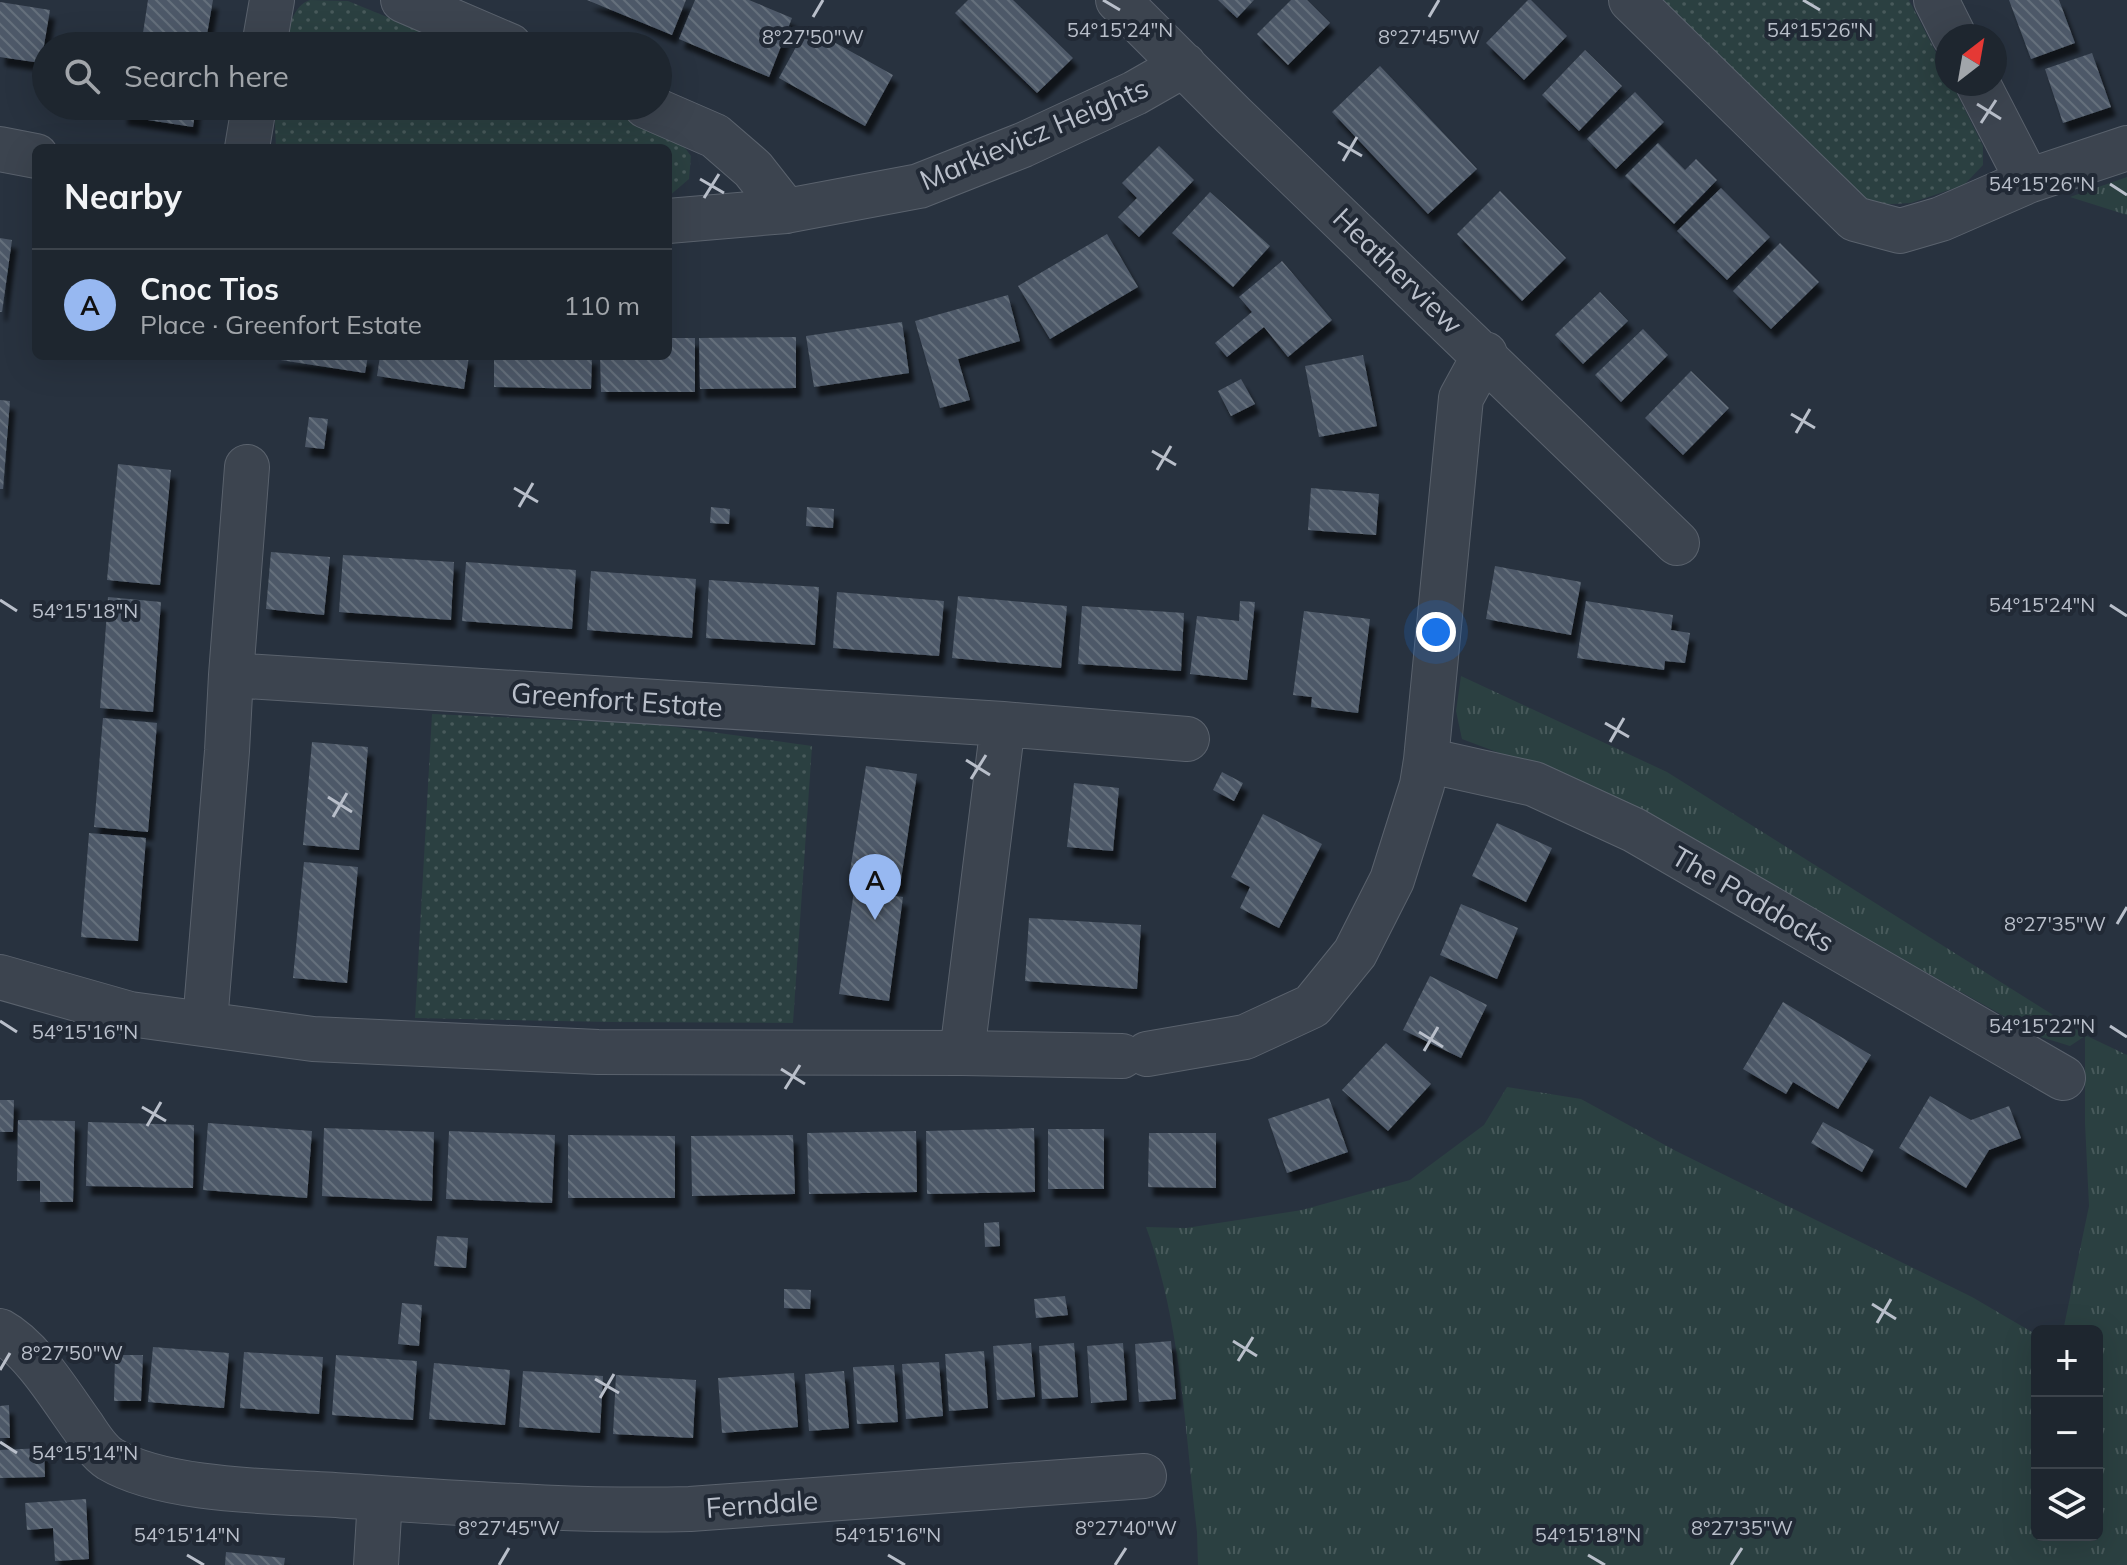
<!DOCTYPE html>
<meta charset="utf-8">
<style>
body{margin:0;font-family:Mulish,sans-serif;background:#2b323b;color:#f1f3f6}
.controls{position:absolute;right:24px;bottom:24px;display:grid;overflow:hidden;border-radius:12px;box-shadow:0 8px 32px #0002}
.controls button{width:72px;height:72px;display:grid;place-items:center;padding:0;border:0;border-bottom:2px solid #3c434b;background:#1e262f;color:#f1f3f6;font:40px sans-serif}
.compass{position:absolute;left:1935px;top:24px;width:72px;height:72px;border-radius:50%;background:#1e262f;box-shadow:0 8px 32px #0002;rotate:31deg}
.you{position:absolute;left:1436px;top:632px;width:28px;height:28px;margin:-20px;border:6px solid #fff;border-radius:50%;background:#1a73e8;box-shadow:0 0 0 12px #1a73e833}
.badge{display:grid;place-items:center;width:52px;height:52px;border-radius:50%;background:#97b8f1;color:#111;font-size:26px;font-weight:700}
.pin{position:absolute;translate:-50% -66px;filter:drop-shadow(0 2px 4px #0008)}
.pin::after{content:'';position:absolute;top:42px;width:28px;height:24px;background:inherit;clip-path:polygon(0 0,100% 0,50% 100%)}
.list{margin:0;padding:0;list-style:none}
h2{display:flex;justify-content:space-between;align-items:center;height:104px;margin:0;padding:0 32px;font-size:34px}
h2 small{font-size:26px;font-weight:400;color:#a1a5aa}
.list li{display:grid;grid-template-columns:52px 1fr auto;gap:24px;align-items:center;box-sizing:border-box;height:112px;padding:0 32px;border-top:2px solid #3c434b}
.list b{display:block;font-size:30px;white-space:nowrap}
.list p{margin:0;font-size:26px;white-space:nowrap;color:#a1a5aa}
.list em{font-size:26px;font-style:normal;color:#a1a5aa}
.icon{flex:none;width:44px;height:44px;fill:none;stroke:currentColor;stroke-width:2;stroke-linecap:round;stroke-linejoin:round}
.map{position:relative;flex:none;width:2127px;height:1565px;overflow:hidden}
.search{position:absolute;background:#1e262f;box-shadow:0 8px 32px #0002;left:32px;top:32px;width:640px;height:88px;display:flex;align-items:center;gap:20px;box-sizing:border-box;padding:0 28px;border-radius:44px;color:#a1a5aa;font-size:30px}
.panel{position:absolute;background:#1e262f;box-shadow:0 8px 32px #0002;left:32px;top:144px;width:640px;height:216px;border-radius:12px}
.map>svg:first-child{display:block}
.grass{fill:url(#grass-tufts)}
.park{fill:url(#park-dots)}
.building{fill:url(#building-back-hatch);filter:url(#shadow)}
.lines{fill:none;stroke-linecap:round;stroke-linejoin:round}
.minor-casing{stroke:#5a626d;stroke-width:46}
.minor{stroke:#3c444f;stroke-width:44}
.ticks{fill:none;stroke:#b9bfca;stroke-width:3}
.labels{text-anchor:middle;stroke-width:8;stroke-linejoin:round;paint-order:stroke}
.street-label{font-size:28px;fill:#b9bfca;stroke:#212935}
.ticks-label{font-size:20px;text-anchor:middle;fill:#b9bfca;stroke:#212935;stroke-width:8;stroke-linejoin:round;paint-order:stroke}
</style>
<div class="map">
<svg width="2127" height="1565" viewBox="0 0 2127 1565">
<defs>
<pattern id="grass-tufts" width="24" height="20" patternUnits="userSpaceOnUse" patternTransform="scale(2)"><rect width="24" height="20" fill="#2b4041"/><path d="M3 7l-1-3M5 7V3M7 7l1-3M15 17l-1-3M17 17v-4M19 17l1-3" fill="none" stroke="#485a5b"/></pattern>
<pattern id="park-dots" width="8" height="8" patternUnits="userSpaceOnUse" patternTransform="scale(2)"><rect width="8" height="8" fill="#2b4041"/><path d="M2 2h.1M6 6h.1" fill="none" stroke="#485a5b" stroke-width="1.8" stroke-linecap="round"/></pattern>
<pattern id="building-back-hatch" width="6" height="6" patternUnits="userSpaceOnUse" patternTransform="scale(2)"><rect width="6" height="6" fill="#4e5968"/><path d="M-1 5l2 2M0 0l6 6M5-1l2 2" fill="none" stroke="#656f7c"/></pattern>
<filter id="shadow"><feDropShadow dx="5" dy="9" stdDeviation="2" flood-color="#0009"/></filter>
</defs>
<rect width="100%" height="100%" fill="#28323f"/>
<path class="grass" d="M2127,177V215L2070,197Z
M1461,676L1667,772L2085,1035L2127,1055V1565H1198L1197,1532C1185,1431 1181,1323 1146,1227L1186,1228L1302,1210L1410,1180L1484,1125L1507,1087L1581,1099L1676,1151L1972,1297L2037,1335V1535H2097V1331H2063L2089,1206L2085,1123V1036L2070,1046L2041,1037L1640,811L1539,768L1462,739L1456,711Z"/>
<path class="park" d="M310,0L348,1L458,46H284C288,30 293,5 310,0Z
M1660,0H1909L1947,74V84H1952L1983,146V165L1964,185L1911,203L1874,205L1852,189Z
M274,106H604L680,141L691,156L689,179L668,197V148H276Z
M432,714L654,724L812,746L793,1023L609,1022L415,1018Z"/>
<path class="building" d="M148,0H213L205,46H141Z
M587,0H686L672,35Z
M695,0H749L792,18L769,77L679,39Z
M968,0H1013L1073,58L1037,93L955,13Z
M1218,0H1254L1237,18Z
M1291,0H1307L1330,23L1288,65L1257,34Z
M1528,0H1531L1567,36L1524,80L1486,43Z
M2009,0H2059L2075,43L2031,59Z
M0,2L50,10L41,63L0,57Z
M807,27L893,75L865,126L779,78Z
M1585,50L1622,86L1579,131L1542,95Z
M2092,53L2111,107L2063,123L2045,69Z
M1380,66L1477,169L1428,214L1332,112Z
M1635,92L1664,122L1616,169L1587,139Z
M123,106H196L193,127L122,116Z
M1658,143L1685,170L1696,159L1717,180L1674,224L1625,176Z
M1159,146L1194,180L1139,237L1118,217L1137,198L1122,183Z
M1721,188L1770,237L1727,280L1677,231Z
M1500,191L1566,258L1522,301L1457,234Z
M1210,192L1270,246L1233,287L1172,233Z
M1107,234L1138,287L1050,339L1018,286Z
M0,238L12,240L2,312H0Z
M1780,243L1819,282L1771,329L1733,291Z
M1282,261L1332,320L1288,357L1264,327L1227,357L1215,343L1252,312L1239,297Z
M1600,292L1628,321L1583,364L1555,335Z
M1008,295L1020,341L958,359L970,400L940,408L915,321Z
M902,322L909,373L814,387L806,336Z
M1643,329L1668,355L1621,402L1595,375Z
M796,337V388L700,389L699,338Z
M668,338H695V392H601L600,356H668Z
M1363,355L1377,426L1319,437L1305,366Z
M274,356H368L365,373L274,359Z
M380,356H469L464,389L377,376Z
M494,356H592L591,389L494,387Z
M1691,371L1729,408L1683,455L1645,418Z
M1241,379L1255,404L1231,416L1218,391Z
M0,400L10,401L3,489H0Z
M309,417L328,419L324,449L305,447Z
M118,464L171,470L160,585L107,580Z
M1311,488L1379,494L1376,535L1308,530Z
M711,507L730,509L729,524L710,523Z
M807,507L834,509L833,528L806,526Z
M271,552L330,557L324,615L266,609Z
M343,555L454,562L451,620L339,612Z
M466,562L576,570L572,629L462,621Z
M1495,566L1581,582L1571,635L1486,619Z
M591,571L696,579L692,638L587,630Z
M709,580L819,587L815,645L706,638Z
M837,592L944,601L939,656L833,648Z
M958,596L1067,606L1061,668L952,658Z
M108,597L161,602L153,712L100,708Z
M1240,601L1255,602L1247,680L1190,674L1197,616L1239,621Z
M1586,601L1673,615L1671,630L1690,633L1685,663L1665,661L1664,670L1577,658Z
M1082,606L1184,613L1181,671L1078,664Z
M1304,611L1370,619L1358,713L1311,707L1312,697L1293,695Z
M103,718L157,723L148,832L94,827Z
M312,742L368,747L359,850L303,845Z
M866,766L917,774L900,886L849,878Z
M1222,772L1243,783L1234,801L1213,790Z
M1074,783L1119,788L1113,851L1067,847Z
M1263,814L1322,844L1279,928L1240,908L1250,887L1231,877Z
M1497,823L1552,848L1526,902L1472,876Z
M89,833L146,838L138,941L81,937Z
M304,862L358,867L347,983L293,978Z
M854,891L903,897L889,1001L839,994Z
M1461,904L1518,928L1497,979L1440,955Z
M1029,918L1141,925L1137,989L1025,981Z
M1430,976L1487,1005L1461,1058L1403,1030Z
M1783,1002L1871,1055L1838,1109L1793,1082L1786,1094L1743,1069Z
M1386,1043L1431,1084L1388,1131L1342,1090Z
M1930,1096L1971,1120L2009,1106L2021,1138L1989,1150L1966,1188L1899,1148Z
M1329,1098L1348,1152L1287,1173L1268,1119Z
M0,1100H14L13,1132H0Z
M18,1120L75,1121L73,1202H40V1181H17Z
M88,1122L194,1125L193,1188L86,1186Z
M1823,1122L1874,1150L1862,1172L1811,1143Z
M208,1123L312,1131L307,1198L203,1190Z
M324,1128L434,1132L432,1201L322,1196Z
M1034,1128L1035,1192L927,1194L926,1131Z
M1048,1129H1104V1189H1048Z
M449,1131L555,1135L552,1203L446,1199Z
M916,1131L917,1192L809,1194L807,1133Z
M1149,1133H1216V1188L1148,1187Z
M568,1135L675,1136V1198H568Z
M793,1135L795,1194L692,1196L691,1136Z
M999,1222L1000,1246L985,1247L984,1223Z
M437,1236L468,1238L466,1268L434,1266Z
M784,1289L811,1290L810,1309L784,1308Z
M1065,1296L1068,1315L1036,1318L1034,1299Z
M402,1303L422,1305L419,1346L398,1344Z
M1171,1341L1176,1399L1139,1402L1135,1344Z
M1031,1343L1035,1397L997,1400L993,1346Z
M1074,1343L1078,1397L1042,1399L1039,1346Z
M1123,1343L1127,1400L1091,1403L1087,1346Z
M153,1347L229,1353L224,1408L148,1402Z
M984,1351L988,1408L949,1411L945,1354Z
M244,1352L323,1357L319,1414L240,1408Z
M115,1355H143L141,1401H114Z
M336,1355L417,1361L413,1420L332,1415Z
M939,1362L943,1416L906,1419L902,1364Z
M434,1363L510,1370L505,1425L429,1419Z
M894,1365L898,1422L857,1424L853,1367Z
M523,1371L603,1376L600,1433L519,1427Z
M844,1371L849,1428L809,1431L805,1374Z
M794,1373L798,1427L722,1433L718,1378Z
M616,1375L696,1380L693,1438L613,1434Z
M9,1405L10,1438H0V1406Z
M44,1448L45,1477L0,1478V1450Z
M86,1499L89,1559L55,1561L53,1528L27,1530L25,1503Z
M226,1552L285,1558L284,1565H225Z"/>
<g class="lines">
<defs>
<path id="minor" d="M403,0L510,46
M1118,0L1233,115L1677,543
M1631,0L1855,219L1900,231L1941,219L2028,181L2127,148
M1936,0L1954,36
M264,46L272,0
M1978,84L2028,181
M646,106L715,136L753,169L786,211
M247,148L254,106
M0,149L36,156
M668,221L786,211L919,186L1023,145L1135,93L1184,65
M231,675L247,467
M1426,760L1534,784L1634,830L2063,1078
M0,977L130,1014L313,1039L598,1052L962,1053L1122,1056
M205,1023L227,751L231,675L1003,724L1187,739
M962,1053L1003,724
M1147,1054L1245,1037L1312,1006L1355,953L1392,880L1422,785L1426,760L1461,398L1485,354
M0,1331C33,1349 61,1397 83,1427C90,1438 99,1452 110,1459C167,1493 282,1491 349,1496C463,1503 575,1512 690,1509L1144,1476
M376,1565L380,1498"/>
</defs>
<use href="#minor" class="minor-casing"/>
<use href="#minor" class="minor"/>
</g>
<path class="ticks" d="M1103,0L1120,10M1803,0L1820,10M813,17L823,0M1429,17L1439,0M1977,104L2001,119M1981,123L1996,100M1338,142L1362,156M1343,161L1357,137M700,179L724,193M2110,184L2127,195M704,198L719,174M1791,414L1815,428M1796,433L1810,409M1152,451L1176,465M1157,470L1171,446M514,488L538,502M519,507L533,483M0,600L17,611M2110,605L2127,616M1605,723L1629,737M1610,742L1624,718M966,760L990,775M971,779L986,755M328,797L352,812M333,817L347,793M2117,924L2127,907M0,1021L17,1032M2110,1026L2127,1037M1419,1032L1443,1047M1424,1051L1438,1027M781,1069L805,1084M785,1089L800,1065M142,1107L166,1121M147,1126L161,1102M1872,1304L1896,1319M1877,1323L1891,1299M1233,1341L1257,1356M1238,1361L1253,1337M0,1370L10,1353M595,1379L619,1393M600,1398L614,1374M0,1442L17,1453M187,1555L204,1565M888,1555L905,1565M1588,1555L1605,1565M499,1565L509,1548M1115,1565L1126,1548M1731,1565L1742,1548"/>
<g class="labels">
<g class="street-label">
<text transform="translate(1034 134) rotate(-23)" y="10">Markievicz Heights</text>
<text transform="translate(1398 271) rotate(44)" y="10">Heatherview</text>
<text transform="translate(617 700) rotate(4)" y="10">Greenfort Estate</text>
<text transform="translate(1753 899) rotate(30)" y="10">The Paddocks</text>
<text transform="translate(762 1504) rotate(-4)" y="10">Ferndale</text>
</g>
</g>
<g class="ticks-label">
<text x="1120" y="37">54°15'24"N</text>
<text x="1820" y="37">54°15'26"N</text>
<text x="1429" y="44">8°27'45"W</text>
<text x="813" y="44">8°27'50"W</text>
<text x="2042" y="191">54°15'26"N</text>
<text x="2042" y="612">54°15'24"N</text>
<text x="85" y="618">54°15'18"N</text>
<text x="2055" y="931">8°27'35"W</text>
<text x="2042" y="1033">54°15'22"N</text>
<text x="85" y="1039">54°15'16"N</text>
<text x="72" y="1360">8°27'50"W</text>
<text x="85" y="1460">54°15'14"N</text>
<text x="509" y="1535">8°27'45"W</text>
<text x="1126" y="1535">8°27'40"W</text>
<text x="1742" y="1535">8°27'35"W</text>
<text x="187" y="1542">54°15'14"N</text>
<text x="888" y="1542">54°15'16"N</text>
<text x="1588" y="1542">54°15'18"N</text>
</g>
</svg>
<div class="controls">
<button>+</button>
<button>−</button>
<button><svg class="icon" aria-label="layers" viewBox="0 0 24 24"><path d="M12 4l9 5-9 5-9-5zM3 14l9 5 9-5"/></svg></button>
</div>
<svg class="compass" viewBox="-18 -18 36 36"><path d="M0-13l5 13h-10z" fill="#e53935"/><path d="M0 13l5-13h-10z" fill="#a1a5aa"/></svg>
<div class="you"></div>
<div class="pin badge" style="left:875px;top:920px">A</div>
<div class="search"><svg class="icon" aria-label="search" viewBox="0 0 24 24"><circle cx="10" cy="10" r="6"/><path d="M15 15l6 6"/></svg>Search here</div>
<section class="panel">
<h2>Nearby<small></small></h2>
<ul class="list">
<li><span class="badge">A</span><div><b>Cnoc Tios</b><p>Place · Greenfort Estate</p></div><em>110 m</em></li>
</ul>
</section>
</div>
